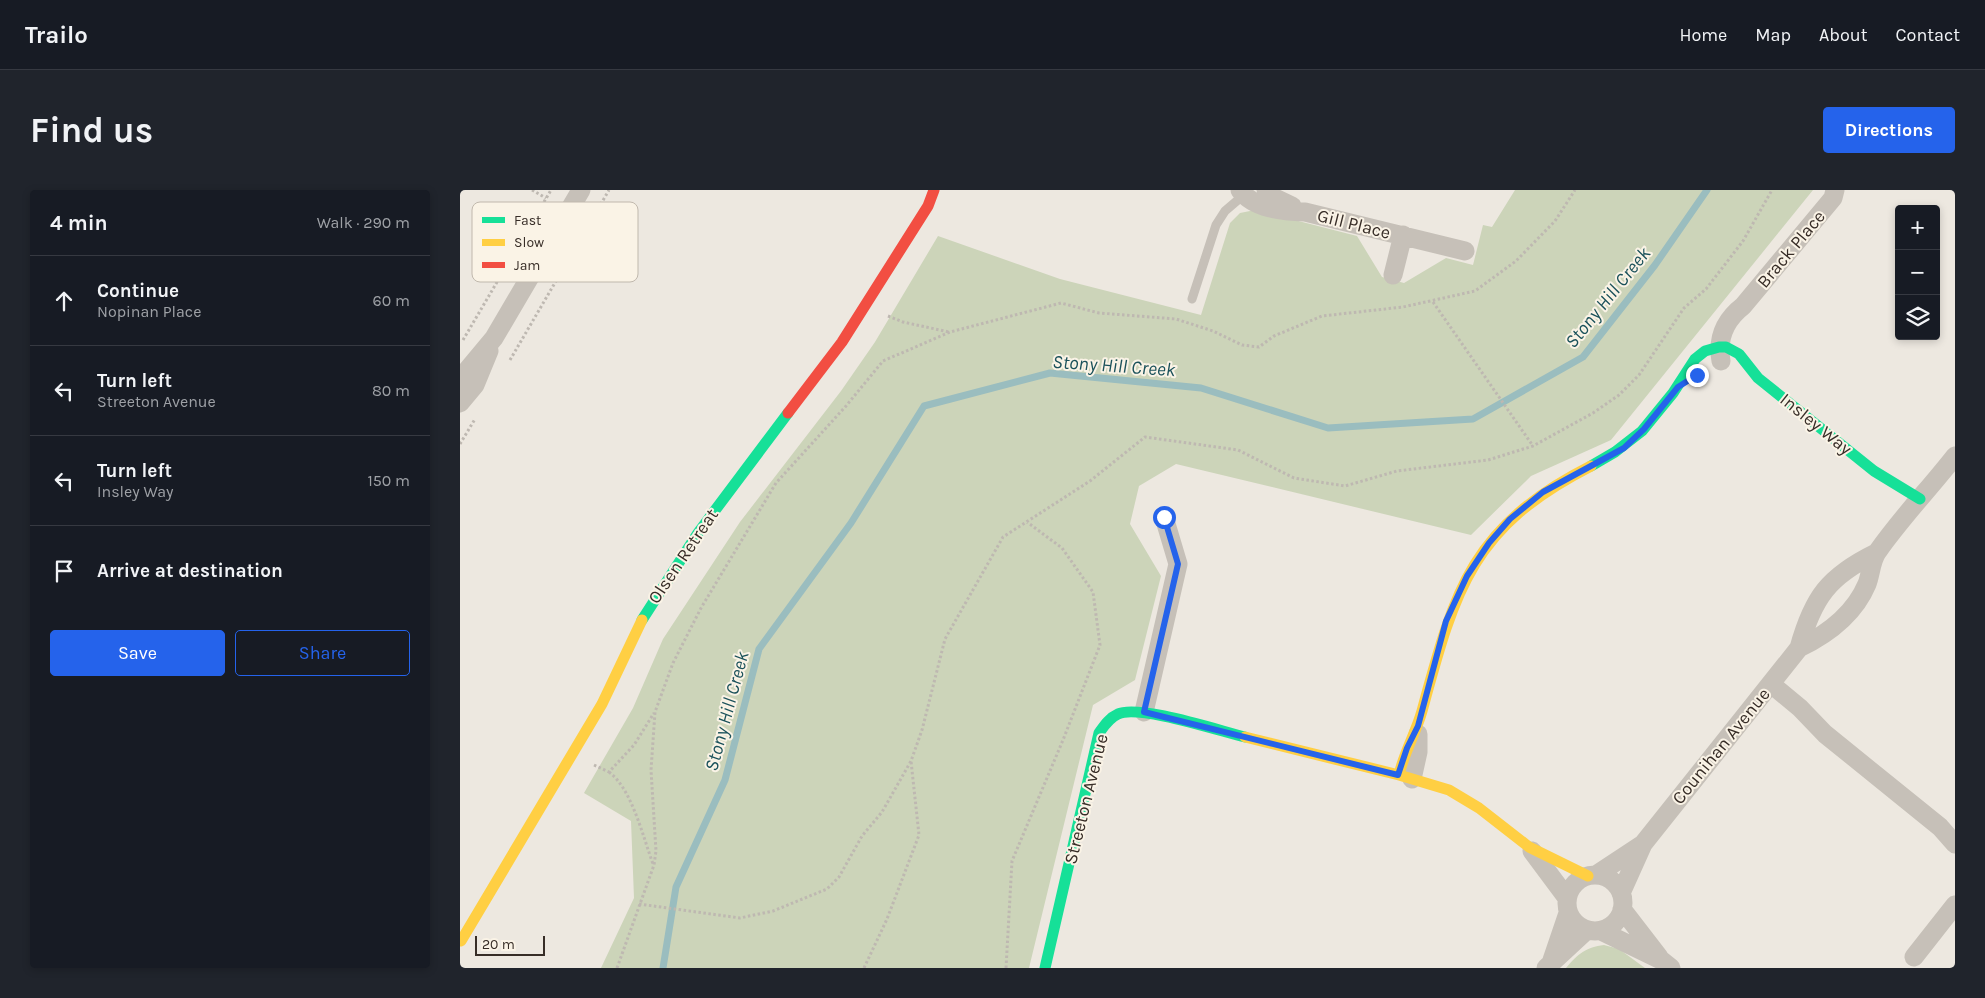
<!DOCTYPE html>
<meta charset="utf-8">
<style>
body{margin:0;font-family:Karla,sans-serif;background:#20242c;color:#f1f3f6}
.controls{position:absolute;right:15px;top:15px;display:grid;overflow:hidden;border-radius:5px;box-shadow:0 2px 8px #0003}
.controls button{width:45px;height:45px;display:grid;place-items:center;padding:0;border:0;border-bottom:1px solid #363941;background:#171b24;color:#f1f3f6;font:25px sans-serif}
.scale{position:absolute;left:15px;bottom:12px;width:70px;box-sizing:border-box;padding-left:5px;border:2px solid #372d27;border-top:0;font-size:14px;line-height:18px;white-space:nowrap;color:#372d27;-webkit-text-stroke:4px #faf3e6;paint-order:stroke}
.stop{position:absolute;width:15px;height:15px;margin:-11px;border:4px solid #2563eb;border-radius:50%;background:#fff}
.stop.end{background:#2563eb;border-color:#fff;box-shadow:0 1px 5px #0008}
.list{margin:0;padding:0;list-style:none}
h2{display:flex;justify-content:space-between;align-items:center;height:65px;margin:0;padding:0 20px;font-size:21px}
h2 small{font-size:16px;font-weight:400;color:#9ea1a6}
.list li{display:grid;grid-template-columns:32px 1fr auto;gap:15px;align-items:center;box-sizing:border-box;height:90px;padding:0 20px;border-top:1px solid #363941}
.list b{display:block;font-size:19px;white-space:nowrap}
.list p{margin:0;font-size:16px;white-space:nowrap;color:#9ea1a6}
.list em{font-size:16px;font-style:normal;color:#9ea1a6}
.actions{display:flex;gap:10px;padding:15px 20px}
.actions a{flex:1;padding:11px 0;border:1px solid #2563eb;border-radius:5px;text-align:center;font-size:18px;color:#2563eb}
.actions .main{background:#2563eb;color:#fff}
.icon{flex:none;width:28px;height:28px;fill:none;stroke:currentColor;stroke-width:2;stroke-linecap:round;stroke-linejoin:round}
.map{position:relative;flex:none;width:1495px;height:778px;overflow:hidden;border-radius:5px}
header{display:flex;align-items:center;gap:30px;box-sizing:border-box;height:70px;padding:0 25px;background:#171b24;border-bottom:1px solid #363941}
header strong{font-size:24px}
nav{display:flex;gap:28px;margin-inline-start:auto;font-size:18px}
.intro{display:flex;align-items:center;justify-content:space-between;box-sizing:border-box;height:120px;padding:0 30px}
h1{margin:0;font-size:35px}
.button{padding:12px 22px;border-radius:5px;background:#2563eb;color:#fff;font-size:18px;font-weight:700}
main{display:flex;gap:30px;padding:0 30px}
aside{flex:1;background:#171b24;border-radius:5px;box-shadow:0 2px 8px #0003}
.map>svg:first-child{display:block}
.green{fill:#ccd4b9}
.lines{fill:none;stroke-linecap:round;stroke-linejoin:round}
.stream{stroke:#9abdbf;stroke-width:7}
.path{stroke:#beb8b1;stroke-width:3;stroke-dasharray:2.5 2.5;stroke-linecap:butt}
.lane{stroke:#c6c0b8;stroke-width:9}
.street{stroke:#c6c0b8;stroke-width:19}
.fast{stroke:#16e098;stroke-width:11}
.slow{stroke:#ffcf43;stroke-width:11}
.jam{stroke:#f24e42;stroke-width:11}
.route{stroke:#2563eb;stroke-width:6}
.labels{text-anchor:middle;stroke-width:4;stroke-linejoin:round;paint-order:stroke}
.street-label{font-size:18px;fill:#372d27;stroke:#faf3e6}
.water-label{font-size:19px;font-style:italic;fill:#1a515a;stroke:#faf3e6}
.key{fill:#faf3e6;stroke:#c0b8ad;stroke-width:1}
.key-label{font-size:14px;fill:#372d27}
</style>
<header>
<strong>Trailo</strong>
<nav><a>Home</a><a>Map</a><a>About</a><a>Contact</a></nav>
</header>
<div class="intro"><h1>Find us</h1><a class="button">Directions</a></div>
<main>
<aside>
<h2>4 min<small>Walk · 290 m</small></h2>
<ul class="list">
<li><svg class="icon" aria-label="ahead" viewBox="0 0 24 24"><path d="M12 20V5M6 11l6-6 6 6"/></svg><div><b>Continue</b><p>Nopinan Place</p></div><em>60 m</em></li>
<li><svg class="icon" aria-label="left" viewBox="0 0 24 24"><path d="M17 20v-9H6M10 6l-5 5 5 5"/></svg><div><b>Turn left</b><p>Streeton Avenue</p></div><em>80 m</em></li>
<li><svg class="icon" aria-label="left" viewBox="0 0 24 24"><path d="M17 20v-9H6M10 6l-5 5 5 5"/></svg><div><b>Turn left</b><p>Insley Way</p></div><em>150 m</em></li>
<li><svg class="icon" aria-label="arrive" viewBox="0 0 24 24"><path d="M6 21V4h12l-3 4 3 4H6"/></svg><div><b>Arrive at destination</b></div></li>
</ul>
<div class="actions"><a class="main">Save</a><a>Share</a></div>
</aside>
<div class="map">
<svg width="1495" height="778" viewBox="0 0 1495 778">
<rect width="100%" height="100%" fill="#ede8e0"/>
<path class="green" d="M1055,0H1353L1151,250L1071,286L1011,345L716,274L679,296L670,334L701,386L675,490L633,515L569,778H141L174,708L171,631L124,603L173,518L203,449L280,332L381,201L415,152L478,46L600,89L741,125L770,33L780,23L795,20L897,46L922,87L944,93L986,68L1013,75L1023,35L1032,37Z
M1144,755L1159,759L1185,778H1106C1118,764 1126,757 1144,755Z"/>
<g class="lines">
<path class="stream" d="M203,778L216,697L265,590L299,459L391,333L464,216L590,183L741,198L868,238L1013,229L1123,167L1195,75L1247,0"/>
<path class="path" d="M72,0L86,8
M973,112L1073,256
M428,126L443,132L489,142
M3,150L91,0
M50,170L149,0
M0,254L15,229
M134,575L149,582L174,555L194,523
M149,582C172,599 183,647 193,674
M179,714L280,728L313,721L367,699L379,687L402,646L422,622L451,571L462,540L485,449L543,347L630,291L685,247L778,260L834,288L885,296L937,281L1028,270L1073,256L1133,223L1159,205L1179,185L1224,118L1246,99L1283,51L1312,0
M157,778L194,675L196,661L191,580L195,522L213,473L241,418L316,293L386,216L423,171L490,142L601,113L639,123L716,129L753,141L782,155L799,157L814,146L862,126L943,117L1015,101L1056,71L1095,31L1115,0
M404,778L427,729L459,645L451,571
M546,778L552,671L603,550L640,455L633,402L602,358L567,332"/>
<path class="lane" d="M732,109L756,35L765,21L786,3"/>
<path class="street" d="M780,0C794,19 823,21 845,22L1005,61
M806,0L815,8L832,16
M933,85L943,45
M1261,171C1257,148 1265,130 1283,116L1373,8L1375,0
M0,189L34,148L121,0
M0,213L15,195L29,161
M1339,458C1368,444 1394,425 1407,394C1411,384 1411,370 1418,361C1441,328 1470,298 1495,266
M1311,494L1340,518L1365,544L1480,637L1495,654
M684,522L718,374L704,327
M952,589L958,562V544
M1072,661L1107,708
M1136,685L1183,654
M1107 713a28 28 0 1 1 56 0a28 28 0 1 1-56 0Z
M1161,703L1183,654L1339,458C1353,407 1369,386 1416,363
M1162,719L1199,767
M1141,741L1201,770L1211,778
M1454,767L1495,715
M1092,770L1108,723
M1086,778L1127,740"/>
<path class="fast" d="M1131,276L1155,262L1182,241L1213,203L1235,169L1245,161L1259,157H1266L1279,164L1298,188L1414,281L1460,309
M182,430L238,343L328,223
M585,778L639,543C644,536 649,528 658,524C678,514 760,541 785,547"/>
<path class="slow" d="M785,547L939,585L989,600L1019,618L1069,657L1128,686
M939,585C944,562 956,543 962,521C995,400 1011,337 1131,276
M1,751L142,514L182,430"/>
<path class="jam" d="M328,223L382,152L468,16L474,0"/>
</g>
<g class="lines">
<path class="route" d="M704,327L718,374L684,522L938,585L947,558L958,536L986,431L1007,386L1029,353L1050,329L1083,302L1164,258L1184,239L1218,197L1237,185"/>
</g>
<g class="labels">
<g class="street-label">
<text transform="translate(894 34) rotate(14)" y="6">Gill Place</text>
<text transform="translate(1331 59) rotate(-50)" y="6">Brack Place</text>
<text transform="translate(1356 234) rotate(39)" y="6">Insley Way</text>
<text transform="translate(223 366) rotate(-56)" y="6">Olsen Retreat</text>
<text transform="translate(1261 556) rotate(-51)" y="6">Counihan Avenue</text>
<text transform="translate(626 609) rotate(-76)" y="6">Streeton Avenue</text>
</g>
<g class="water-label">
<text transform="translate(1147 107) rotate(-51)" y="7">Stony Hill Creek</text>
<text transform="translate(654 175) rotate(4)" y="7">Stony Hill Creek</text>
<text transform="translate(266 521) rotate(-75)" y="7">Stony Hill Creek</text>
</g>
</g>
<rect x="12" y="12" width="166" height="80" rx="8" class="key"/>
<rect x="22" y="27" width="23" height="6" fill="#16e098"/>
<rect x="22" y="49" width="23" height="7" fill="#ffcf43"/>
<rect x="22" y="72" width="23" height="6" fill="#f24e42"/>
<g class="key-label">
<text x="54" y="35">Fast</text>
<text x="54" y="57">Slow</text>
<text x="54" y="80">Jam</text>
</g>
</svg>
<div class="controls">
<button>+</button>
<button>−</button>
<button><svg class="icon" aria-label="layers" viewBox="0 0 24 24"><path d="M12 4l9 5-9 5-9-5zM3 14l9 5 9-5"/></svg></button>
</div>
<div class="scale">20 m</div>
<div class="stop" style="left:704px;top:327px"></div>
<div class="stop end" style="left:1237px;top:185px"></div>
</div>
</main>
